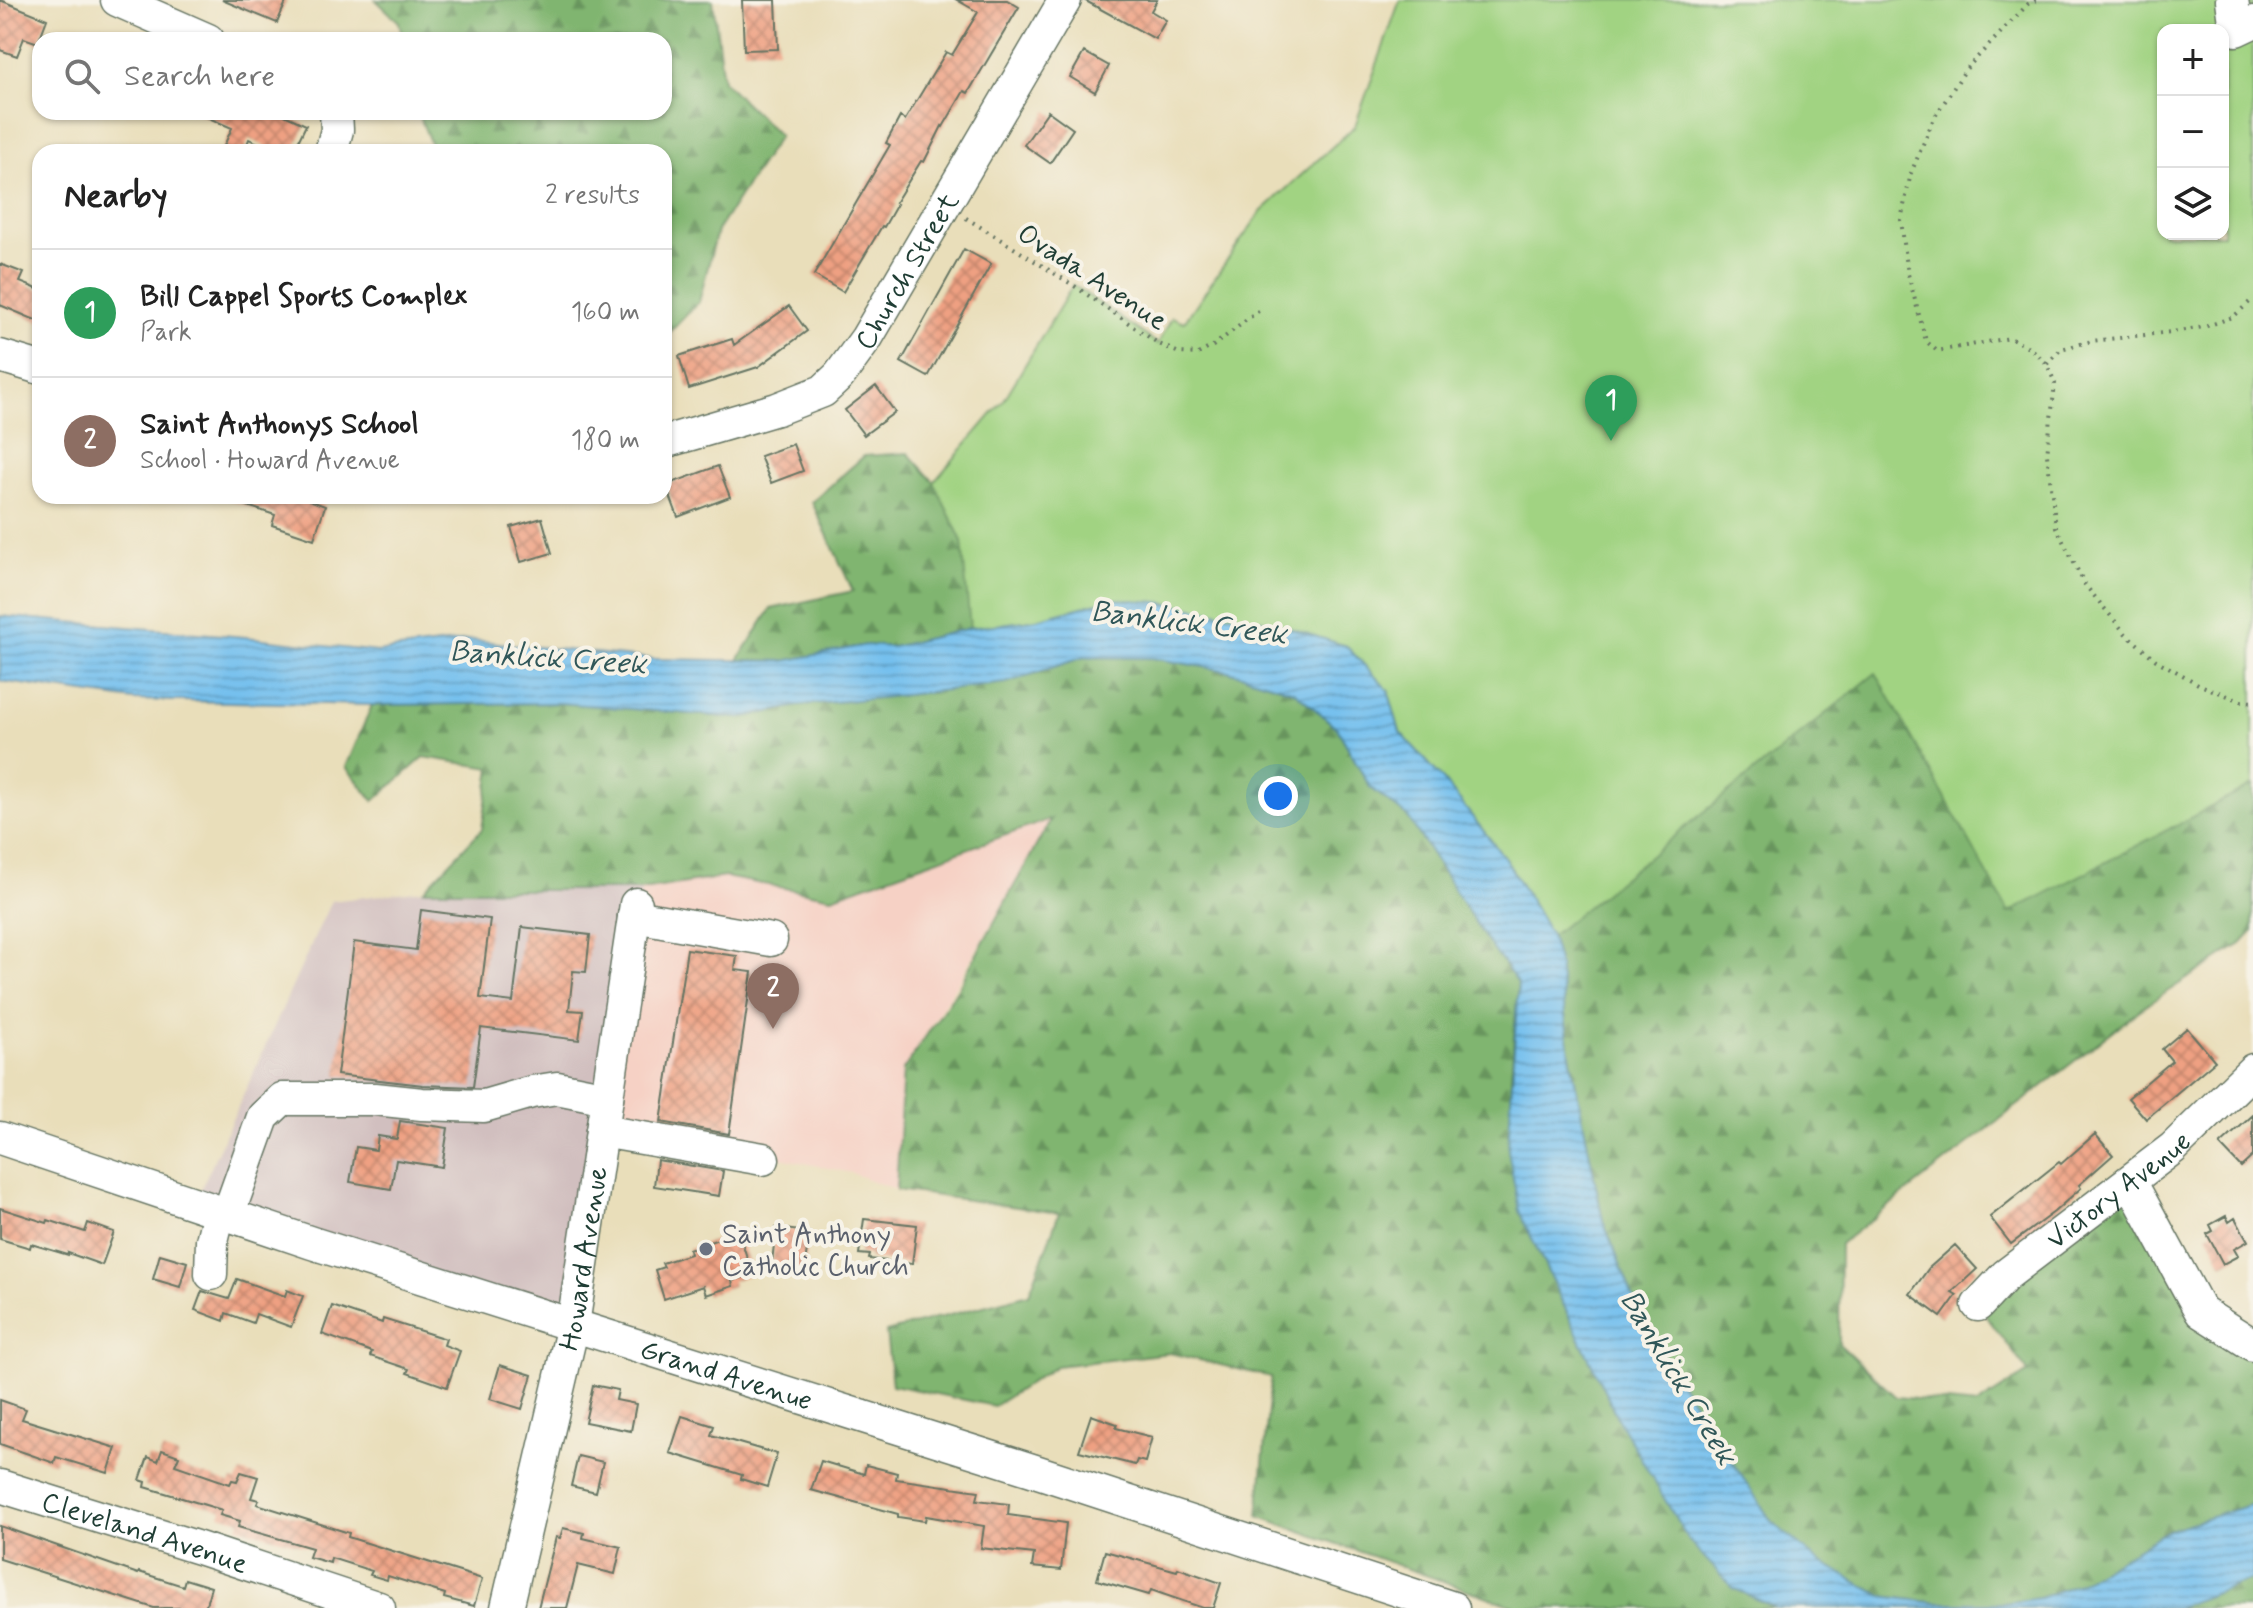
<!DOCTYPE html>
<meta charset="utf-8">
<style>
body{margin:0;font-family:Mynerve,sans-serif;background:#f6f6f6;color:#222}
.controls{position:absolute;right:24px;top:24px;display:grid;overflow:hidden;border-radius:16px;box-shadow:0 2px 6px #0004}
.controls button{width:72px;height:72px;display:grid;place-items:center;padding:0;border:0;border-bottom:2px solid #e0e0e0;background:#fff;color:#222;font:40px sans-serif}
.you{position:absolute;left:1278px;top:796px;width:28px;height:28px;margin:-20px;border:6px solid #fff;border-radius:50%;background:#1a73e8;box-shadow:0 0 0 12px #1a73e833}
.badge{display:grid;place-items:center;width:52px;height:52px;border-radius:50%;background:#111827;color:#fff;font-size:26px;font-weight:700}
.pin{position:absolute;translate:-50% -66px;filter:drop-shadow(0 2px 4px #0008)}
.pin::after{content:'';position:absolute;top:42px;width:28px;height:24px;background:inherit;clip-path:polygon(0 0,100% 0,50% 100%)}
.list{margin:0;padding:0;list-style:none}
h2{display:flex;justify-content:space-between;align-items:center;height:104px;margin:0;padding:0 32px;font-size:34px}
h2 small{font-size:26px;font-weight:400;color:#767676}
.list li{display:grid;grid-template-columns:52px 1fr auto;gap:24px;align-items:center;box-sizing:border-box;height:128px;padding:0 32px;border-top:2px solid #e0e0e0}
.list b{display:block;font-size:30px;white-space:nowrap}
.list p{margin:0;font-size:26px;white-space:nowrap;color:#767676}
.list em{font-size:26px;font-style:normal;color:#767676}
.icon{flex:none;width:44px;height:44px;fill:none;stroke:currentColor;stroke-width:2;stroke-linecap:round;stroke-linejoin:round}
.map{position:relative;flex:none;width:2253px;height:1608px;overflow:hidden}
.search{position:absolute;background:#fff;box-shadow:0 2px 6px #0004;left:32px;top:32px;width:640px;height:88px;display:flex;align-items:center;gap:20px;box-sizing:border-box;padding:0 28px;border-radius:24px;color:#767676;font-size:30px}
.panel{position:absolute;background:#fff;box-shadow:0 2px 6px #0004;left:32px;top:144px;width:640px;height:360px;border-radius:24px}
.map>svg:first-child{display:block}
.built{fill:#f6d1c5}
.industrial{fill:#d1bfbf}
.forest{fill:url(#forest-firs);stroke:#507952;stroke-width:2}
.park{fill:#a1d382;stroke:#60885b;stroke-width:2;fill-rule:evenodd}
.water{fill:url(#water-rules);stroke:#4a7e91;stroke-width:2}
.building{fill:url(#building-cross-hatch)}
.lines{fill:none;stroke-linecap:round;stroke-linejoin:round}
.minor-casing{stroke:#667563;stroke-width:35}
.path{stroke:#667563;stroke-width:4;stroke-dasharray:2 6;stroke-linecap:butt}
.minor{stroke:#fff;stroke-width:32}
.worship-dot{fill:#6b7280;stroke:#f7f3e8;stroke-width:3}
.labels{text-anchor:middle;stroke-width:8;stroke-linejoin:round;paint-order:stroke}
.street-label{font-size:28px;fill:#1f3d34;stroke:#f7f3e8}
.worship-label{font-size:28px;fill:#5b616d;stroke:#f7f3e8;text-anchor:start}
.water-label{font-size:30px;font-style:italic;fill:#305759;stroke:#f7f3e8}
</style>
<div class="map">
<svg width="2253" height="1608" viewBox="0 0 2253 1608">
<defs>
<pattern id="forest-firs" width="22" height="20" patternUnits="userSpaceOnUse" patternTransform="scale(2)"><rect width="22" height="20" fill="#80b570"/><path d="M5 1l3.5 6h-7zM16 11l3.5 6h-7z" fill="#68945d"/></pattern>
<pattern id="water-rules" width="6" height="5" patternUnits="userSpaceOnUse" patternTransform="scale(2)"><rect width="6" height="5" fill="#74c0ee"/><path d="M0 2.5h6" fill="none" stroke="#5f9dc2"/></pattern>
<pattern id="building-cross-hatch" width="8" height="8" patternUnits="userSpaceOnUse" patternTransform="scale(2)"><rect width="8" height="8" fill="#efa082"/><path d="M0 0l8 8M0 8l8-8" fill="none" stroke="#c1846b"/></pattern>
</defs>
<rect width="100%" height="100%" fill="#f7f3e8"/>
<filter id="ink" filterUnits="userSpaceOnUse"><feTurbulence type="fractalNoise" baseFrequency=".0125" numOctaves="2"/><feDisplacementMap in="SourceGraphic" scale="16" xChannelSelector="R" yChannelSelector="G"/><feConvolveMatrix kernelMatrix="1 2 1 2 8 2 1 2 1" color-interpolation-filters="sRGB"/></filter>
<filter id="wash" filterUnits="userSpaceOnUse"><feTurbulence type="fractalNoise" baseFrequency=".006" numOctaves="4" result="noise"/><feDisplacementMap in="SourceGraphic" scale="32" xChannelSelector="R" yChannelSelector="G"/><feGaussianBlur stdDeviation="1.8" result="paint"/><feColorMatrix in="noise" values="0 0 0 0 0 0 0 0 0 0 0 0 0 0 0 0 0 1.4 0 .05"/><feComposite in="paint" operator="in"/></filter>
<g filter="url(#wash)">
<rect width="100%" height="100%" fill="#e9deba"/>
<path class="built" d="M1052,819L955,987L903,1070L896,1190L852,1173L603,1121L641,890L726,877L832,897Z"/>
<path class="industrial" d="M424,890H641L573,1325L194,1204L331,901Z"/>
<path class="forest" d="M376,0H713L723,81L779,136L717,231L699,302L664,338V152H434L418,112H664V40H403L399,22Z
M1310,359L2232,796L2253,785V931L2241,944L2145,1006L1840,1244L1839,1344L1896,1397L1977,1405L2028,1372L1978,1305L2130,1181L2201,1312L2253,1345V1504L2169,1530L2079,1583L2040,1598L2004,1603H1937L1882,1596L1818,1562L1772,1523L1647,1332L1603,1221L1570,1055L1559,965L1551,936L1505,858L1439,775L1346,646L1270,622L1158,602L1112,599L970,628L893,647L866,645L784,661L738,660L771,609L853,591L812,502L864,456L908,453L934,482L962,541L967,583Z
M1084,657L1152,658L1228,671L1294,691L1337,728L1370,787L1408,817L1487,941L1518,983L1511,1078L1519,1211L1618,1419L1733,1588L1776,1608H1519L1258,1516L1271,1377L1170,1353L1056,1366L994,1406L892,1385L886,1332L1029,1294L1059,1213L896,1190L903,1070L957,990L1051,819L832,897L725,877L641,890H424L482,829L491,768L424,757L374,801L346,767L372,705L560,703L739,718L803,705L888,697L1006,682Z
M2253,1579V1608H2176L2177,1607Z"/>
<path class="park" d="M1400,0H2253V785L2009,913L1876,673L1551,936L1505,858L1439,775L1400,732L1388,690L1346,646L1270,622L1158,602L1112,599L1033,620L970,628L962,541L934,482L1004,400L1073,285L1158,344L1172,317L1184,322L1261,212L1355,126ZM2163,30H2223V234H2163Z"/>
<path class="water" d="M1112,599L1158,602L1270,622L1346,646L1388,690L1400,732L1439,775L1505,858L1551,936L1559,965L1570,1055L1603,1221L1647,1332L1772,1522L1818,1561L1882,1596L1937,1603H2004L2040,1598L2079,1583L2169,1530L2253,1504V1579L2176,1608H1776L1733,1588L1689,1541L1618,1419L1519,1211L1508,1150L1518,983L1487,941L1408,817L1370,787L1337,728L1294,691L1228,671L1152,658L1084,657L1006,683L888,697L803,705L739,718L560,703L372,705L134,700L0,681V616L245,637L377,652L470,640L653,659L784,661L866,645L893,647L970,628L1033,620Z"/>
<g id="blocks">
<path class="building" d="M0,0L47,19L38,43L24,38L17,56L0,50Z
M222,0H287L277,23Z
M742,0H776L778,49L744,50Z
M957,0H1007L1019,7L968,93L964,91L943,127L942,126L924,162L921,161L895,203L897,204L884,227L882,226L843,292L814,275L890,145L886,143L900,117L905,120L946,52L952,55L978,12Z
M1084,0H1157L1151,11L1166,20L1155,39Z
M1084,52L1109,66L1095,92L1070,77Z
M1048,111L1073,129L1050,163L1024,145Z
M195,112H278L306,125L293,152H278L249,139L244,152H232L223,148L232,128Z
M964,249L991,264L928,377L901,362Z
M0,264L24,273L20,282L40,290V322L0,305Z
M789,306L807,331L758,367L689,389L679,356L732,339L734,345Z
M876,386L895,412L864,435L845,410Z
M793,444L803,471L771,483L760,456Z
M718,466L730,497L678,517L666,485Z
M227,496H310L309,500L325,506L314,539L272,525L275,515L226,499Z
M542,518L552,553L521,562L511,527Z
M421,910L490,919L480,998L513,1002L522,927L590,935L586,972L573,971L569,1010L583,1011L579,1040L481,1028L473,1087L423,1085L337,1075L354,942L416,950Z
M687,949L737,956L735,970L752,972L729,1134L661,1122Z
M2187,1028L2215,1061L2146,1119L2128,1098L2172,1061L2162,1049Z
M2253,1115V1156L2241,1167L2220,1145Z
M400,1121L448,1128L442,1167L396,1160L391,1189L350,1182L356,1147L376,1150L378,1136L397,1139Z
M2095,1134L2113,1155L2079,1185L2081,1188L2054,1212L2011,1244L1990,1217L2059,1162L2061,1164Z
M657,1160L723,1171L719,1196L654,1186Z
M0,1208L47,1223L48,1220L85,1232L88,1223L114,1232L102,1265L68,1253V1255L31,1244L30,1248L0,1239Z
M2226,1216L2229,1222L2235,1218L2248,1241L2234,1249L2238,1256L2223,1264L2207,1234L2213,1231L2210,1225Z
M864,1219L917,1225L912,1264L869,1259L870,1255L859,1254Z
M776,1228L809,1232L804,1274L771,1270Z
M739,1232L752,1274L732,1281L733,1286L706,1295L703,1286L664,1299L655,1270L664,1267L662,1263L690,1254L689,1249Z
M1955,1245L1977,1269L1952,1292L1957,1295L1941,1317L1910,1294L1929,1268Z
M160,1254L187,1262L180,1287L153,1279Z
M237,1279L285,1296L287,1290L303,1296L291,1327L256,1314L253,1323L226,1313L224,1321L195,1310L202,1291L229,1299Z
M332,1306L382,1323L383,1319L446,1339L444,1345L460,1351L447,1387L407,1373L409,1369L370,1356L372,1352L322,1334Z
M500,1365L532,1375L522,1409L490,1399Z
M593,1385L618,1390L616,1400L636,1404L631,1431L585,1422Z
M0,1400L26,1409L22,1419L116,1448L108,1473L56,1457L54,1463L0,1444Z
M1091,1415L1117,1424L1116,1428L1152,1437L1145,1462L1137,1460L1135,1465L1079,1451Z
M682,1416L714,1426L711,1435L777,1454L767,1487L741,1479L742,1475L670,1453Z
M162,1450L179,1456L175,1465L230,1484L232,1480L237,1481L241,1472L258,1477L251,1498L259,1500L257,1504L349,1533L348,1537L482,1579L474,1606L444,1598L445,1594L388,1576L387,1580L370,1575L372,1571L331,1558L330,1563L309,1557L312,1548L238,1527L240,1521L220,1515L222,1510L145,1487L146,1482L140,1480L148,1457L158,1461Z
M578,1456L603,1462L596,1492L571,1486Z
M821,1461L864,1474L866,1465L897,1473L896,1479L979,1491L977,1500L1009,1504L1008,1515L1066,1523L1061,1570L1032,1567L1034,1554L981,1548L984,1526L926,1516L925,1521L898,1517V1514L811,1490Z
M0,1526L138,1574L139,1572L183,1586L185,1579L211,1587L205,1608H154L0,1559Z
M563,1528L584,1533L583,1538L621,1547L615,1574L578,1565L567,1608H538L556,1537L560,1538Z
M1105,1551L1177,1571L1178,1568L1221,1583L1213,1608H1203L1151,1590L1149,1595L1097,1580Z"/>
</g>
</g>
<g filter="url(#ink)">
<use href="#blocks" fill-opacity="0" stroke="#667563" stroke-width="2"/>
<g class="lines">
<defs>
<g id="minor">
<path d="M117,0L208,40"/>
<path d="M2232,0L2236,30L2253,22"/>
<path d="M331,152L337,130L336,112"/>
<path d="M0,356L40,368"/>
<path id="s1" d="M664,442L777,409L823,391L839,376L866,339L1065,0"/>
<path d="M634,916L771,940"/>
<path d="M602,1131L763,1159"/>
<path id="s2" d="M0,1138L312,1243L1032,1470L1453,1608"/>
<path d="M2130,1181L2201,1312L2253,1345"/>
<path d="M228,1215L263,1117L282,1099H375L422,1104L484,1106L532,1092L557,1088L607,1098"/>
<path d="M211,1274L212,1241L219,1212"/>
<path id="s3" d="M1978,1305L2006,1275L2173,1148L2253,1070"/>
<path id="s4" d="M0,1486L199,1548L379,1608"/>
<path id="s5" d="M507,1608L573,1325L636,904"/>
</g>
</defs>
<use href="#minor" class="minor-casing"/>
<path class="path" d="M2036,0L2028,4L1966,69L1934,118L1911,173L1901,220L1908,274L1926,341L1937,351L2010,338L2034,351L2047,364L2055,383L2047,454L2056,527L2085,585L2125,633L2156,660L2200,685L2241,701L2253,702
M966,218L1073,285L1159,344L1179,353L1198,354L1213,346L1261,309
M2047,364L2061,349L2092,341L2171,332L2204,327L2233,317L2253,299"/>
<use href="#minor" class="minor"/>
</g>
</g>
<circle class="worship-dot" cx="706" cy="1249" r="8"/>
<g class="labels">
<g class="street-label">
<text dy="10" stroke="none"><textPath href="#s1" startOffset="314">Church Street</textPath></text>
<text transform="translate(1093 276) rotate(33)" y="10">Ovada Avenue</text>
<text dy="10" stroke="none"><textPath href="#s3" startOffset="182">Victory Avenue</textPath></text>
<text dy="10" stroke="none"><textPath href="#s5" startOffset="358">Howard Avenue</textPath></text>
<text dy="10" stroke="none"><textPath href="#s2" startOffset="764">Grand Avenue</textPath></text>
<text dy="10" stroke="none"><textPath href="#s4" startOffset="152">Cleveland Avenue</textPath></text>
</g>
<g class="worship-label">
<text x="722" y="1243">Saint Anthony<tspan x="722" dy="32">Catholic Church</tspan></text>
</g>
<g class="water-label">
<text transform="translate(1189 622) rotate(7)" y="10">Banklick Creek</text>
<text transform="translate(548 657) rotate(4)" y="10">Banklick Creek</text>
<text transform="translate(1679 1377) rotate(59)" y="10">Banklick Creek</text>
</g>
</g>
</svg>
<div class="controls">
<button>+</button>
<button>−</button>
<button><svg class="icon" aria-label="layers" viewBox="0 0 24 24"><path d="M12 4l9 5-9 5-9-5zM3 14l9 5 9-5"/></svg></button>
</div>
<div class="you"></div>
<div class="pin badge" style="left:1611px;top:441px;background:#2e9e5b">1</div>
<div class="pin badge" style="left:773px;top:1029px;background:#8d6e63">2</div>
<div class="search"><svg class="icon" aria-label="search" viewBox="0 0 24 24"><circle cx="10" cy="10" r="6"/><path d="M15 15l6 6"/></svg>Search here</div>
<section class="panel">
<h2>Nearby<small>2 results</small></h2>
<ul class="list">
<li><span class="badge" style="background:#2e9e5b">1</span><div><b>Bill Cappel Sports Complex</b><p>Park</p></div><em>160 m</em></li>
<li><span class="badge" style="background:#8d6e63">2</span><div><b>Saint Anthonys School</b><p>School · Howard Avenue</p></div><em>180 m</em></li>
</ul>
</section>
</div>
